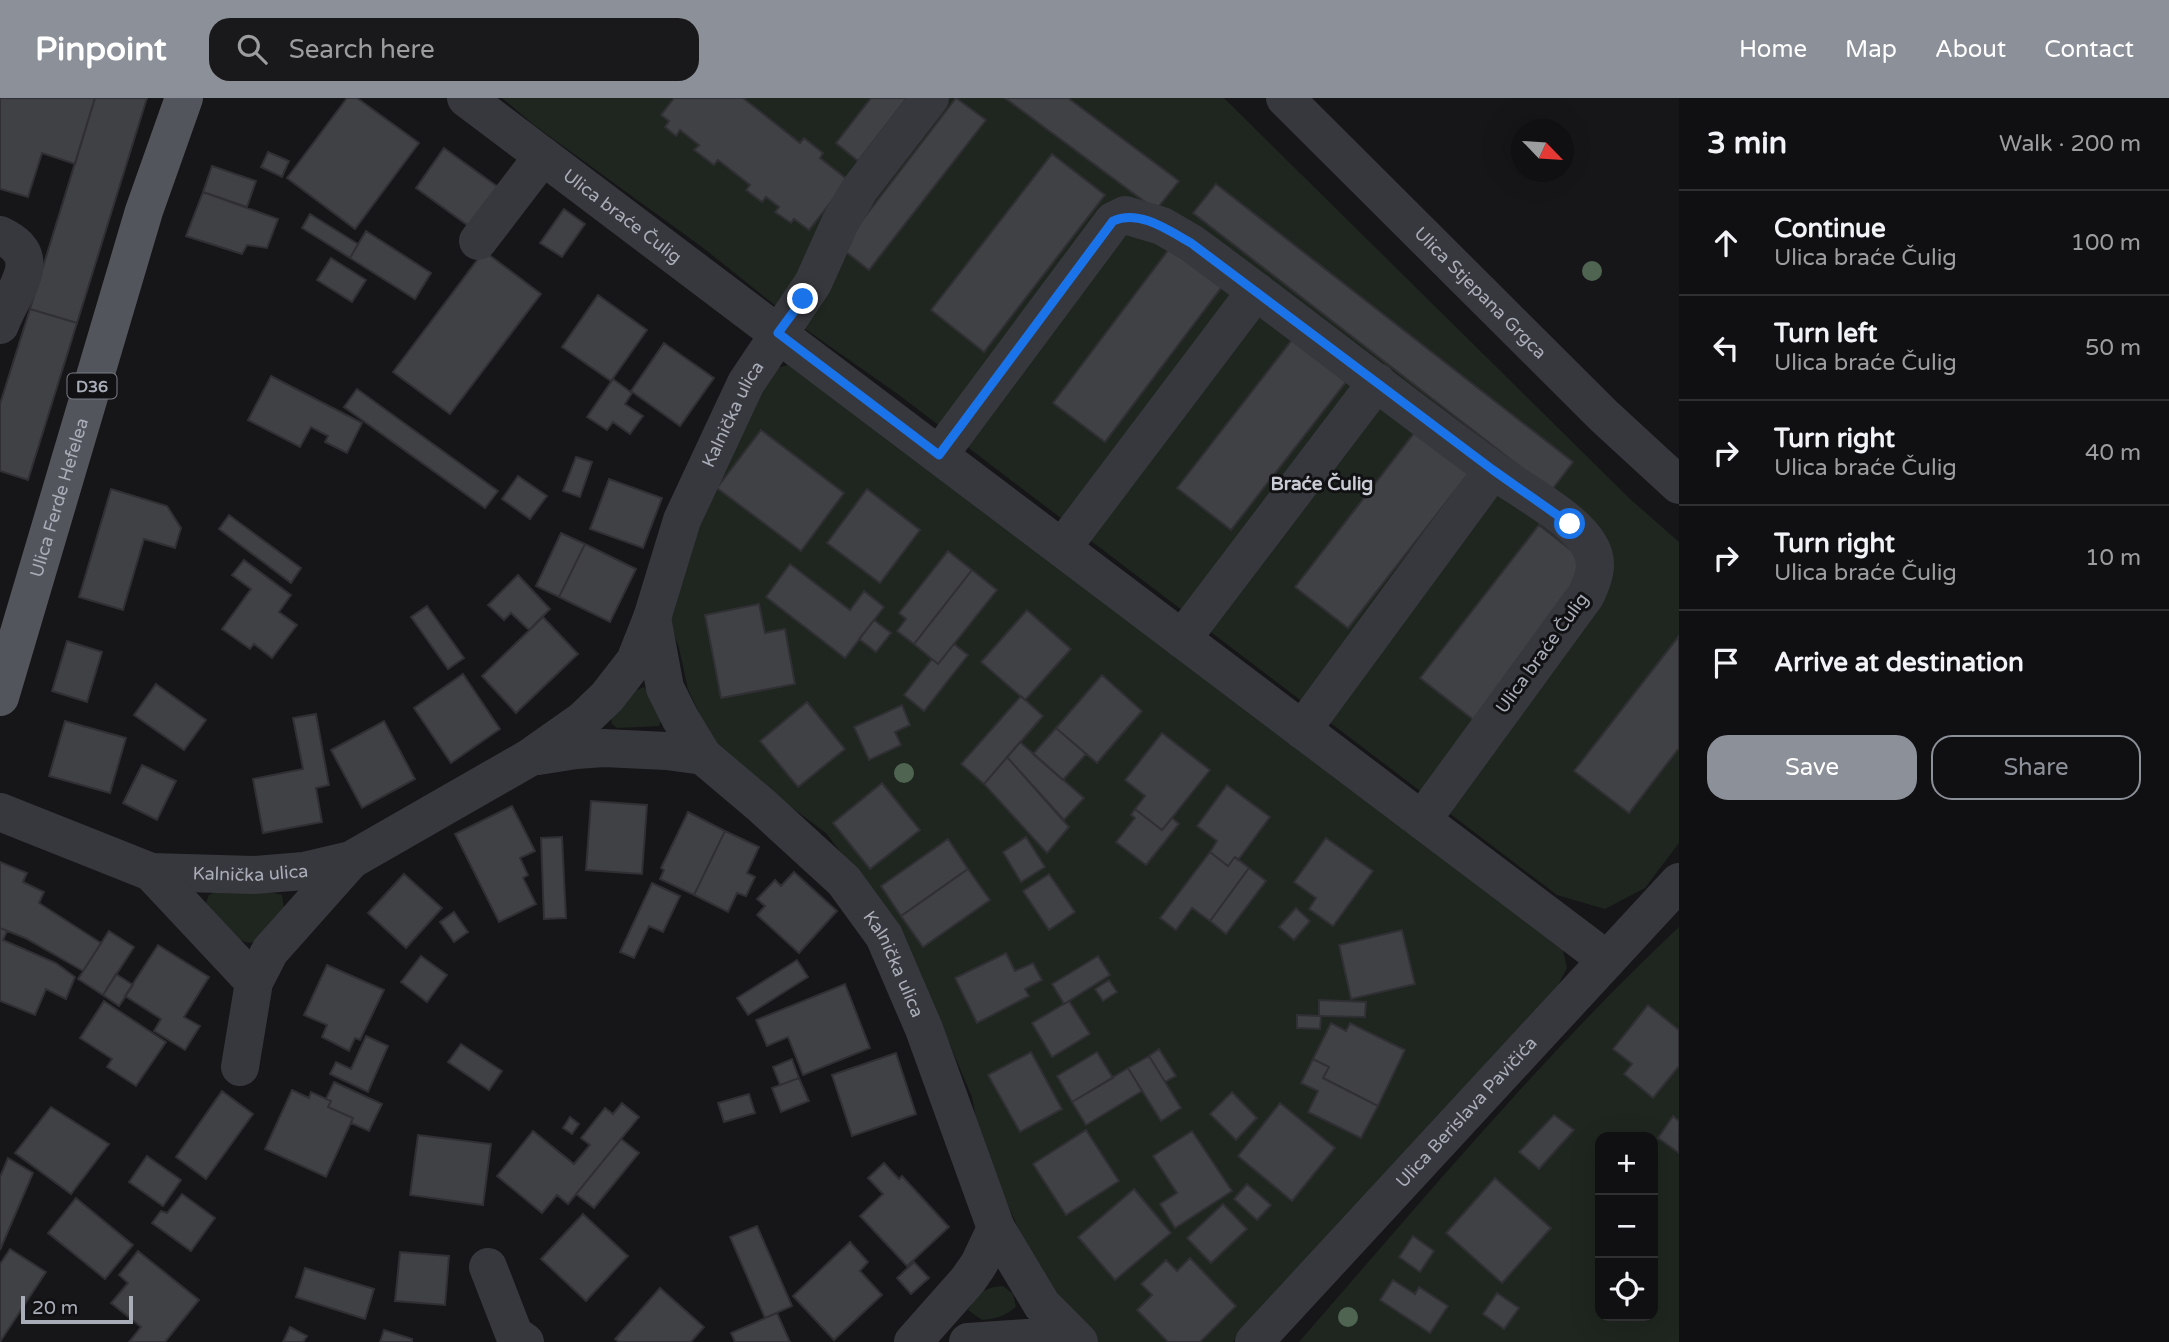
<!DOCTYPE html>
<meta charset="utf-8">
<style>
body{margin:0;font-family:"Varela Round",sans-serif;background:#19191b;color:#f1f3f6}
.controls{position:absolute;right:21px;bottom:21px;display:grid;overflow:hidden;border-radius:14px;box-shadow:0 7px 28px #0002}
.controls button{width:63px;height:63px;display:grid;place-items:center;padding:0;border:0;border-bottom:2px solid #303032;background:#101012;color:#f1f3f6;font:35px sans-serif}
.compass{position:absolute;left:1511px;top:21px;width:63px;height:63px;border-radius:50%;background:#101012;box-shadow:0 7px 28px #0002;rotate:115deg}
.scale{position:absolute;left:21px;bottom:18px;width:112px;box-sizing:border-box;padding-left:7px;border:4px solid #a8adb8;border-top:0;font-size:19px;line-height:24px;white-space:nowrap;color:#a8adb8;-webkit-text-stroke:5px #111113;paint-order:stroke}
.stop{position:absolute;width:21px;height:21px;margin:-16px;border:5px solid #1a73e8;border-radius:50%;background:#fff}
.stop.end{background:#1a73e8;border-color:#fff;box-shadow:0 2px 7px #0008}
.list{margin:0;padding:0;list-style:none}
h2{display:flex;justify-content:space-between;align-items:center;height:91px;margin:0;padding:0 28px;font-size:30px}
h2 small{font-size:23px;font-weight:400;color:#9c9d9f}
.list li{display:grid;grid-template-columns:46px 1fr auto;gap:21px;align-items:center;box-sizing:border-box;height:105px;padding:0 28px;border-top:2px solid #303032}
.list b{display:block;font-size:26px;white-space:nowrap}
.list p{margin:0;font-size:23px;white-space:nowrap;color:#9c9d9f}
.list em{font-size:23px;font-style:normal;color:#9c9d9f}
.actions{display:flex;gap:14px;padding:21px 28px}
.actions a{flex:1;padding:16px 0;border:2px solid #8c9099;border-radius:21px;text-align:center;font-size:24px;color:#8c9099}
.actions .main{background:#8c9099;color:#fff}
.icon{flex:none;width:38px;height:38px;fill:none;stroke:currentColor;stroke-width:2;stroke-linecap:round;stroke-linejoin:round}
.map{position:relative;flex:none;width:1679px;height:1244px;overflow:hidden}
header{display:flex;align-items:center;gap:42px;box-sizing:border-box;height:98px;padding:0 35px;background:#8c9099;color:#fff}
header strong{font-size:33px}
nav{display:flex;gap:38px;margin-inline-start:auto;font-size:24px}
.search{width:490px;height:63px;background:#19191b;display:flex;align-items:center;gap:18px;box-sizing:border-box;padding:0 24px;border-radius:21px;color:#9c9d9f;font-size:26px}
main{display:flex}
aside{flex:1;background:#101012}
.map>svg:first-child{display:block}
.green{fill:#1e261f;fill-rule:evenodd}
.building{fill:#404145;stroke:#303034;stroke-width:2}
.lines{fill:none;stroke-linecap:round;stroke-linejoin:round}
.minor{stroke:#37383d;stroke-width:38}
.major{stroke:#53555c;stroke-width:38}
.tree{fill:#506452}
.route{stroke:#1a73e8;stroke-width:9}
.labels{text-anchor:middle;stroke-width:6;stroke-linejoin:round;paint-order:stroke}
.shield{fill:#111113;stroke:#7b7e86;stroke-width:2}
.shield-label{font-size:16px;font-weight:bold;fill:#a8adb8}
.street-label{font-size:18px;fill:#a8adb8;stroke:#111113}
.neighbourhood-label{font-size:19px;font-weight:bold;fill:#c9ccd4;stroke:#111113}
</style>
<header>
<strong>Pinpoint</strong>
<div class="search"><svg class="icon" aria-label="search" viewBox="0 0 24 24"><circle cx="10" cy="10" r="6"/><path d="M15 15l6 6"/></svg>Search here</div>
<nav><a>Home</a><a>Map</a><a>About</a><a>Contact</a></nav>
</header>
<main>
<div class="map">
<svg width="1679" height="1244" viewBox="0 0 1679 1244">
<rect width="100%" height="100%" fill="#161618"/>
<path class="green" d="M502,0H1224L1629,400L1679,444V745L1645,790L1605,811L1557,797L899,297L801,228L702,149L534,27Z
M788,267L806,279L1563,852L1567,870L1552,899L1272,1199L1233,1244H1097L1054,1194L1023,1141L999,1087L984,1063L972,999L915,865L880,806L826,735L750,678L709,637L688,591L679,550L669,523L696,428L767,279L777,270Z
M644,589L649,594L661,622L659,628L617,630L612,626L611,619L632,594Z
M215,794L274,795L282,797L284,811C276,821 269,834 259,841C242,856 220,821 209,810L206,804L209,797Z
M1679,829V1244H1299C1422,1103 1543,957 1679,829ZM1600,1039H1653V1218H1600Z
M1003,1188L1013,1196L1016,1209C1005,1218 996,1221 982,1222L968,1212C978,1196 984,1189 1003,1188Z"/>
<path class="building" d="M0,0H95L75,66L42,55L28,99L0,91Z
M95,0H147L77,225L30,211Z
M347,0H357L419,45L355,131L287,80Z
M674,0H743L800,45L804,40L823,55L820,60L848,82L809,132L794,121L791,125L775,114L779,109L766,99L762,104L746,92L750,87L718,62L714,67L694,52L699,47L680,32L676,38L665,29L669,23L661,17Z
M871,0H907L858,63L836,45Z
M956,0L986,22L869,172L841,150Z
M1005,0H1068L1179,83L1156,112Z
M444,50L498,89L470,129L416,90Z
M268,54L289,63L282,79L261,69Z
M1052,56L1105,97L984,254L931,212Z
M212,68L256,83L247,109L203,94Z
M1216,86L1573,364L1551,393L1193,115Z
M203,94L278,121L267,150L247,147L242,156L186,138Z
M564,111L585,126L562,159L540,145Z
M310,116L358,146L350,160L302,130Z
M366,133L431,175L415,201L350,160Z
M1172,147L1224,186L1105,344L1053,305Z
M484,153L541,196L450,316L393,274Z
M331,160L366,182L352,204L317,182Z
M598,197L647,232L611,283L562,249Z
M30,211L77,225L28,382L0,373V306Z
M1295,238L1349,280L1231,432L1177,390Z
M664,245L714,280L680,328L631,293Z
M271,278L362,325L347,355L325,344L328,338L311,329L300,349L248,322Z
M613,281L632,295L625,306L643,318L630,336L613,324L607,332L587,319Z
M357,291L498,393L485,410L344,309Z
M761,332L844,395L801,453L717,390Z
M1415,334L1469,375L1348,530L1295,489Z
M576,359L592,364L580,399L563,393Z
M518,378L547,398L530,421L502,401Z
M609,381L662,400L643,450L590,431Z
M111,391L167,408L181,430L175,450L144,441L123,512L79,499Z
M867,391L920,432L880,485L827,445Z
M229,417L301,470L291,485L219,431Z
M1539,427L1594,470L1475,623L1420,580Z
M561,435L585,446L559,499L536,488Z
M585,446L636,471L610,524L559,499Z
M948,453L972,472L914,546L897,533L906,521L899,515Z
M244,462L291,497L279,514L297,527L272,560L254,546L250,551L222,531L251,491L232,477Z
M790,466L850,512L864,493L884,509L845,560L766,499Z
M972,472L997,492L938,566L914,546Z
M518,477L550,511L529,532L511,515L504,522L488,507Z
M759,506L765,535L785,531L795,586L721,600L705,517Z
M427,508L464,560L448,571L411,519Z
M1027,512L1071,551L1025,602L981,564Z
M543,519L578,556L516,615L482,578Z
M874,522L891,535L876,554L859,541Z
M1679,538V650L1629,715L1574,673Z
M67,543L102,554L87,604L52,593Z
M954,546L968,557L924,613L904,597L932,561L938,566Z
M463,576L500,631L451,665L414,610Z
M1102,577L1142,613L1097,665L1056,630Z
M156,586L206,622L184,652L134,617Z
M1021,598L1043,618L984,686L961,666Z
M807,604L845,651L798,689L760,643Z
M902,607L910,627L895,634L901,647L869,662L854,629Z
M316,616L329,687L316,690L322,724L263,735L253,681L303,671L293,620Z
M65,623L126,640L110,695L49,678Z
M384,623L415,681L362,710L331,652Z
M1056,630L1086,656L1063,682L1033,656Z
M1162,635L1210,672L1162,732L1135,711L1145,698L1125,682Z
M1020,644L1084,700L1064,722L1007,659Z
M1007,659L1069,729L1047,755L984,686Z
M142,667L176,683L157,722L123,705Z
M882,685L920,732L870,771L833,725Z
M1227,687L1270,719L1238,762L1235,759L1228,768L1210,754L1217,743L1197,728Z
M591,703L647,707L642,776L586,772Z
M512,708L535,753L520,760L528,777L523,780L536,806L499,824L455,736Z
M1135,711L1162,732L1172,720L1179,726L1146,767L1116,744L1135,720L1131,717Z
M688,714L725,733L694,797L660,781L664,772L661,770Z
M725,733L759,749L747,775L755,779L746,798L737,795L728,814L694,797Z
M562,739L566,820L544,821L541,740Z
M1026,739L1045,769L1021,784L1003,754Z
M1326,740L1373,773L1333,828L1309,811L1316,800L1294,784Z
M948,741L968,771L901,818L881,788Z
M1210,754L1228,768L1235,759L1249,770L1210,823L1192,810L1176,832L1160,820Z
M0,764L27,775L23,784L44,794L39,805L101,845L83,873L25,840L0,830Z
M1249,770L1266,783L1226,836L1210,823Z
M968,771L990,802L923,849L901,818Z
M794,774L837,813L799,855L757,817L765,808L757,801L775,782L781,788Z
M404,776L442,810L406,850L368,815Z
M1049,776L1075,814L1049,832L1023,793Z
M652,785L680,798L663,834L649,828L634,860L620,854Z
M1296,810L1310,823L1294,842L1279,829Z
M454,814L468,834L454,844L440,824Z
M0,830L7,833L3,842L56,865L75,879L66,901L46,891L35,917L0,903Z
M1402,832L1415,886L1351,901L1339,847Z
M109,833L134,849L103,897L78,881Z
M158,847L209,879L184,919L200,928L185,952L154,933L161,921L125,898Z
M1006,855L1015,873L1033,865L1042,882L1025,891L1029,898L977,925L955,880Z
M421,858L447,877L427,904L401,884Z
M1098,858L1110,877L1064,906L1052,886Z
M797,862L808,879L748,917L737,900Z
M327,867L384,892L360,942L355,940L349,953L322,939L327,927L304,917Z
M116,876L133,887L119,908L103,897Z
M1109,882L1117,894L1103,903L1095,891Z
M845,886L870,950L803,977L788,939L767,948L756,922Z
M1319,902L1366,904L1365,919L1319,918Z
M104,903L166,944L136,988L107,969L112,961L80,940Z
M1069,903L1090,936L1052,959L1032,925Z
M1648,907L1679,932V968L1653,1000L1624,976L1632,966L1613,951Z
M1297,917L1321,918L1320,931L1297,930Z
M1331,925L1346,933L1350,925L1405,952L1378,1008L1323,980L1329,969L1313,961Z
M366,938L388,948L368,994L330,976L336,964L351,971Z
M461,946L502,973L489,992L448,964Z
M1159,951L1176,978L1165,984L1149,958Z
M1031,954L1062,1011L1020,1034L988,977Z
M1097,954L1113,980L1072,1004L1057,978Z
M896,955L916,1016L852,1038L832,977Z
M1149,958L1181,1010L1161,1023L1128,970Z
M792,961L799,980L780,987L773,969Z
M1313,961L1329,969L1323,980L1378,1008L1361,1040L1308,1014L1318,993L1301,985Z
M1128,970L1142,993L1086,1027L1072,1004Z
M799,980L809,1003L781,1014L772,990Z
M334,984L382,1006L369,1033L351,1025L353,1020L328,1009L331,1003L326,1001Z
M292,992L309,1000L311,994L331,1003L328,1009L353,1020L326,1079L265,1051Z
M222,993L253,1016L206,1081L176,1059Z
M1232,994L1257,1020L1236,1042L1210,1016Z
M749,996L755,1015L724,1024L718,1005Z
M622,1005L639,1019L568,1106L557,1097L542,1115L497,1078L533,1033L574,1066L590,1047L581,1040L605,1010L613,1016Z
M1280,1005L1335,1050L1292,1103L1238,1058Z
M51,1009L109,1046L71,1096L15,1055Z
M1554,1017L1574,1032L1539,1071L1519,1054Z
M1673,1018L1679,1023V1055L1658,1040Z
M570,1019L579,1026L572,1036L563,1030Z
M1086,1032L1119,1083L1066,1117L1033,1066Z
M1192,1033L1232,1093L1175,1130L1160,1106L1177,1095L1153,1058Z
M418,1037L491,1046L483,1107L410,1097Z
M621,1041L639,1055L594,1110L576,1096Z
M147,1058L181,1082L163,1108L129,1084Z
M8,1060L33,1075L0,1152V1079Z
M884,1065L899,1081L902,1078L949,1129L907,1168L860,1118L883,1096L868,1080Z
M1495,1080L1551,1130L1502,1185L1446,1135Z
M1247,1086L1271,1107L1257,1122L1234,1101Z
M1134,1091L1171,1135L1115,1182L1078,1139Z
M182,1096L215,1120L191,1153L152,1125L161,1113L167,1115Z
M76,1100L133,1147L105,1181L48,1135Z
M1223,1106L1247,1131L1211,1165L1187,1140Z
M583,1116L628,1158L586,1203L541,1161Z
M757,1128L792,1208L765,1220L730,1139Z
M1413,1138L1434,1153L1420,1174L1399,1159Z
M850,1144L868,1164L860,1173L882,1197L834,1242L793,1198Z
M10,1151L46,1174L0,1244V1166Z
M138,1153L199,1202L165,1244H129L141,1229L111,1205L128,1185L119,1177Z
M400,1154L449,1158L445,1207L395,1203Z
M1190,1160L1236,1208L1200,1244H1168L1137,1212L1152,1197L1141,1186L1166,1162L1177,1173Z
M914,1164L929,1180L911,1196L897,1180Z
M305,1170L374,1191L365,1221L296,1199Z
M1393,1182L1415,1196L1419,1189L1448,1208L1430,1235L1380,1202Z
M660,1190L704,1229L691,1244H619L615,1241Z
M1497,1195L1519,1210L1504,1231L1483,1216Z
M777,1215L790,1244H735L731,1235Z
M290,1229L307,1238L303,1244H283Z
M384,1232L412,1241V1244H380Z"/>
<g class="lines">
<g class="minor">
<path id="s1" d="M466,0L1607,862"/>
<path id="s2" d="M1285,0L1604,318L1679,387"/>
<path d="M0,137C48,159 13,191 0,227"/>
<path d="M478,143L543,58"/>
<path d="M939,357L1113,123L1125,117L1162,128L1191,145C1293,219 1391,298 1493,372C1519,391 1574,420 1589,447C1600,464 1594,480 1586,497L1422,722"/>
<path d="M1062,450L1256,193"/>
<path d="M652,520L665,590L680,620L703,658"/>
<path d="M1182,541L1377,284"/>
<path d="M1302,632L1493,372"/>
<path id="s3" d="M538,658L576,652L604,650L667,653L703,658L761,707L844,783L884,838L924,931L996,1130L1042,1207L1079,1244"/>
<path id="s4" d="M0,714L151,774L254,777L304,773L351,762L529,660L583,622L607,599L635,563L652,520L682,422L746,285L813,185L840,125L859,92L930,0"/>
<path d="M151,774L254,884"/>
<path d="M240,969L254,884L270,853L351,762"/>
<path d="M488,1169L514,1236L525,1244"/>
<path d="M913,1244L968,1182L979,1166L996,1130"/>
<path d="M968,1244L1027,1240H1074"/>
<path id="s5" d="M1254,1244L1679,784"/>
</g>
<path class="major" id="s6" d="M0,599L144,113L184,0"/>
</g>
<g class="tree">
<circle cx="1592" cy="173" r="10"/>
<circle cx="904" cy="675" r="10"/>
<circle cx="1348" cy="1219" r="10"/>
</g>
<g class="lines">
<path class="route" d="M803,201L778,235L939,357L1113,123C1139,111 1168,132 1191,145L1493,372L1570,426"/>
</g>
<g class="labels">
<rect class="shield" x="67.5" y="275.5" width="49" height="25" rx="5"/>
<g class="shield-label">
<text x="92" y="294">D36</text>
</g>
<g class="street-label">
<text dy="6" stroke="none"><textPath href="#s1" startOffset="196">Ulica braće Čulig</textPath></text>
<text dy="6" stroke="none"><textPath href="#s2" startOffset="276">Ulica Stjepana Grgca</textPath></text>
<text dy="6" stroke="none"><textPath href="#s4" startOffset="980">Kalnička ulica</textPath></text>
<text dy="6" stroke="none"><textPath href="#s6" startOffset="208">Ulica Ferde Hefelea</textPath></text>
<text transform="translate(1542 555) rotate(-54)" y="6">Ulica braće Čulig</text>
<text dy="6" stroke="none"><textPath href="#s4" startOffset="262">Kalnička ulica</textPath></text>
<text dy="6" stroke="none"><textPath href="#s3" startOffset="452">Kalnička ulica</textPath></text>
<text dy="6" stroke="none"><textPath href="#s5" startOffset="313">Ulica Berislava Pavičića</textPath></text>
</g>
<g class="neighbourhood-label">
<text x="1322" y="392">Braće Čulig</text>
</g>
</g>
</svg>
<div class="controls">
<button>+</button>
<button>−</button>
<button><svg class="icon" aria-label="locate" viewBox="0 0 24 24"><circle cx="12" cy="12" r="6"/><path d="M12 2v4M12 18v4M2 12h4M18 12h4"/></svg></button>
</div>
<svg class="compass" viewBox="-18 -18 36 36"><path d="M0-13l5 13h-10z" fill="#e53935"/><path d="M0 13l5-13h-10z" fill="#9c9d9f"/></svg>
<div class="scale">20 m</div>
<div class="stop" style="left:1570px;top:426px"></div>
<div class="stop end" style="left:803px;top:201px"></div>
</div>
<aside>
<h2>3 min<small>Walk · 200 m</small></h2>
<ul class="list">
<li><svg class="icon" aria-label="ahead" viewBox="0 0 24 24"><path d="M12 20V5M6 11l6-6 6 6"/></svg><div><b>Continue</b><p>Ulica braće Čulig</p></div><em>100 m</em></li>
<li><svg class="icon" aria-label="left" viewBox="0 0 24 24"><path d="M17 20v-9H6M10 6l-5 5 5 5"/></svg><div><b>Turn left</b><p>Ulica braće Čulig</p></div><em>50 m</em></li>
<li><svg class="icon" aria-label="right" viewBox="0 0 24 24"><path d="M7 20v-9h11M14 6l5 5-5 5"/></svg><div><b>Turn right</b><p>Ulica braće Čulig</p></div><em>40 m</em></li>
<li><svg class="icon" aria-label="right" viewBox="0 0 24 24"><path d="M7 20v-9h11M14 6l5 5-5 5"/></svg><div><b>Turn right</b><p>Ulica braće Čulig</p></div><em>10 m</em></li>
<li><svg class="icon" aria-label="arrive" viewBox="0 0 24 24"><path d="M6 21V4h12l-3 4 3 4H6"/></svg><div><b>Arrive at destination</b></div></li>
</ul>
<div class="actions"><a class="main">Save</a><a>Share</a></div>
</aside>
</main>
